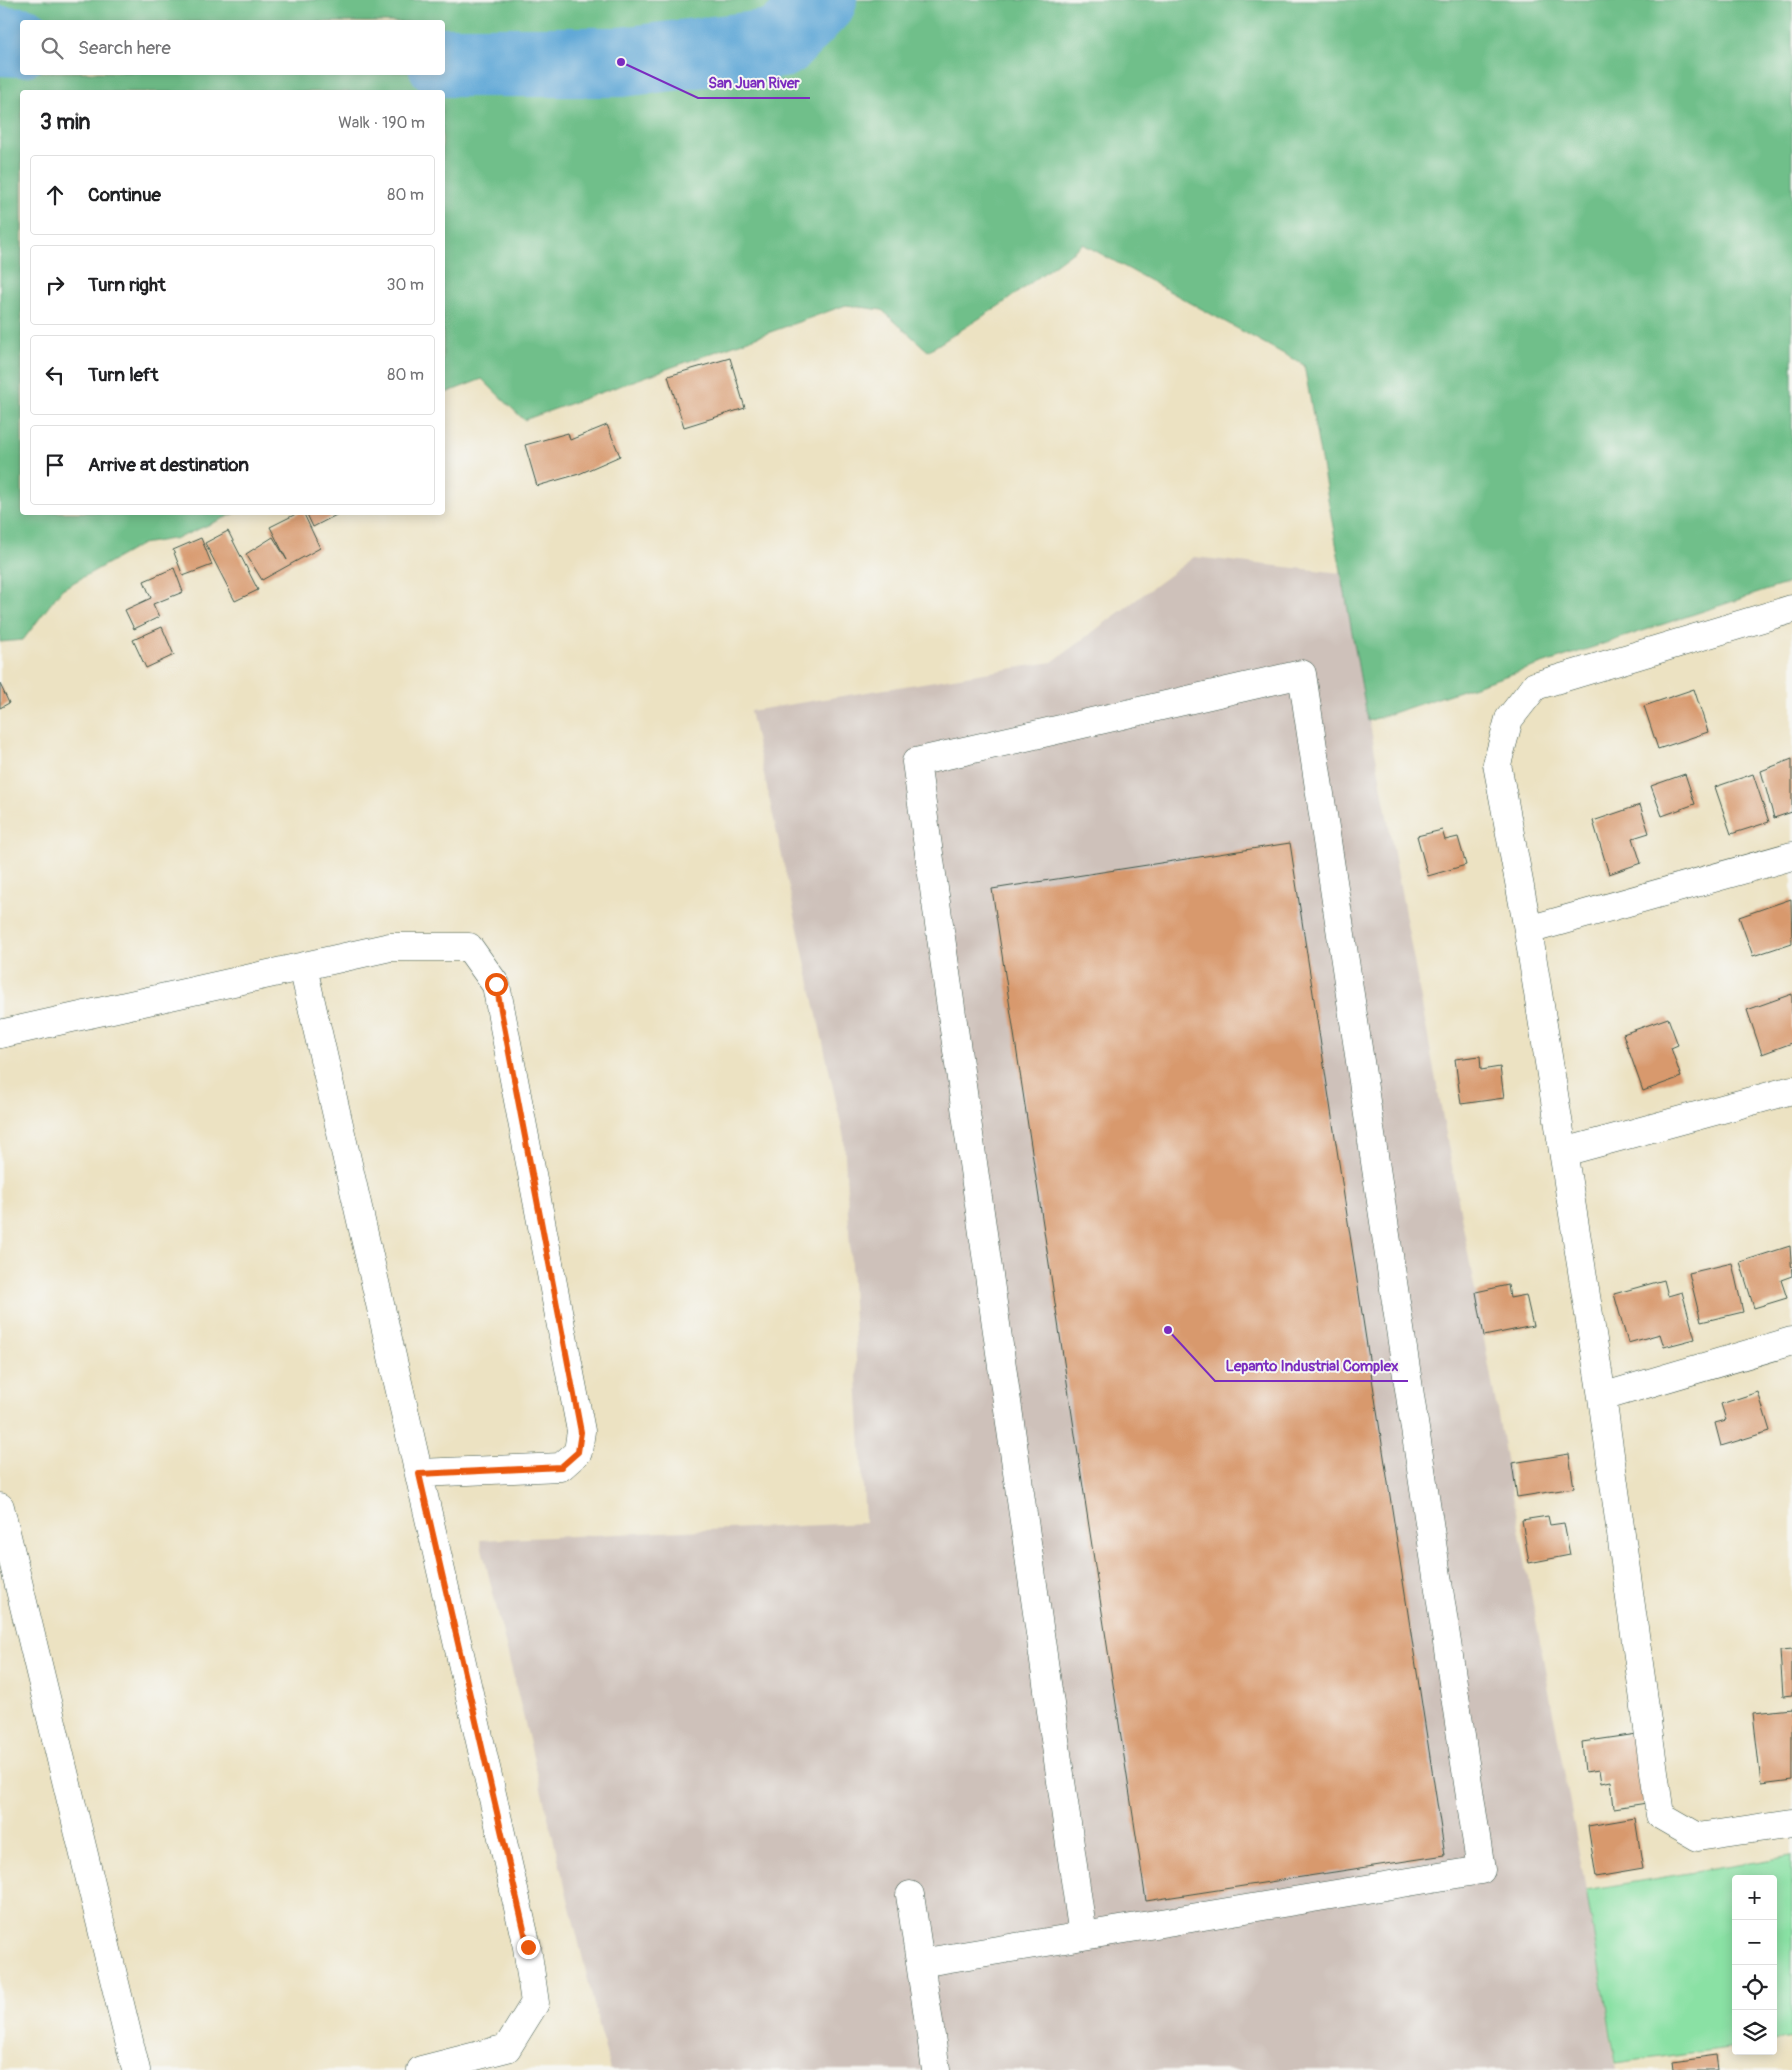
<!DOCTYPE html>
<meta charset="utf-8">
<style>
body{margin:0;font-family:Pangolin,sans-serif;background:#f2f2f2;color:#202124}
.controls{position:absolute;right:15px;bottom:15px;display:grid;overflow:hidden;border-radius:5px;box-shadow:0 2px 12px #0003}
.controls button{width:45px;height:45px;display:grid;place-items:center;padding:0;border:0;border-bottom:1px solid #e0e0e0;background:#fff;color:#202124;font:25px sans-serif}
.stop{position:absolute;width:15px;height:15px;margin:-11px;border:4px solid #ea580c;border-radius:50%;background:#fff}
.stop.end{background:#ea580c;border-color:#fff;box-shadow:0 1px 5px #0008}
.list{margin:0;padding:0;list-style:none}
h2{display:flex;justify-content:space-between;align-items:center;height:65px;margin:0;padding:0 20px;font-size:21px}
h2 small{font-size:16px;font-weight:400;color:#757577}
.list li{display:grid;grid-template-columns:32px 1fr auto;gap:15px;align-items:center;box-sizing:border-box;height:80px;margin:0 10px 10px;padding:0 10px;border:1px solid #e0e0e0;border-radius:5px}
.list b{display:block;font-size:19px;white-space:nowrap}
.list em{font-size:16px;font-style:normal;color:#757577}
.icon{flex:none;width:28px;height:28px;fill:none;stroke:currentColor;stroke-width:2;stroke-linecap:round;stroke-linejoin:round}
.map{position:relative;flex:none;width:1792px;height:2070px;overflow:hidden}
.search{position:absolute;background:#fff;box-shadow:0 2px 12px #0003;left:20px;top:20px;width:425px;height:55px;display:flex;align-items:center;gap:12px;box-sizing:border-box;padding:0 18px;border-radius:5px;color:#757577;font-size:19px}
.panel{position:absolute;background:#fff;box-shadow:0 2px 12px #0003;left:20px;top:90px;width:425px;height:425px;border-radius:5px}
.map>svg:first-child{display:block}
.industrial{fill:#cec1ba}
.green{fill:#8ae1a4;stroke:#548f6c}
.forest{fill:#6fbf8a;stroke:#477e5f;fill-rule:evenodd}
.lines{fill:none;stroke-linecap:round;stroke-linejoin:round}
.river{stroke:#60a8d7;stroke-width:70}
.building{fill:#d8996d}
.minor-casing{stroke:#3e5649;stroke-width:29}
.minor{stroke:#fff;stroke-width:28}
.route{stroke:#ea580c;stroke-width:6}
.leader{fill:none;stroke:#7b2cbf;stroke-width:2}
.callout-dot{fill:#7b2cbf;stroke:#f6f6f2;stroke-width:2}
.callout-label{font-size:15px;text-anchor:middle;font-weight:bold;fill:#7b2cbf;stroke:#f6f6f2;stroke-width:4;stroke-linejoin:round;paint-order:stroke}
</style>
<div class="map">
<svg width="1792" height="2070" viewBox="0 0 1792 2070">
<rect width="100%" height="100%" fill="#f6f6f2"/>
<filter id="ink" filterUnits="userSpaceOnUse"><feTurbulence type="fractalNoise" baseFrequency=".02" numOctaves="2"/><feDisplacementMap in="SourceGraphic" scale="10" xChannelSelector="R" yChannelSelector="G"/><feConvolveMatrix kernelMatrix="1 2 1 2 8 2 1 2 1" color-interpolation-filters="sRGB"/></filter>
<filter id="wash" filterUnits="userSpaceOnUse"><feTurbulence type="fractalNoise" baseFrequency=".0096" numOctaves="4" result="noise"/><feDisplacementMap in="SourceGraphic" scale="20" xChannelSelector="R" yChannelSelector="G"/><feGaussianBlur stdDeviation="1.12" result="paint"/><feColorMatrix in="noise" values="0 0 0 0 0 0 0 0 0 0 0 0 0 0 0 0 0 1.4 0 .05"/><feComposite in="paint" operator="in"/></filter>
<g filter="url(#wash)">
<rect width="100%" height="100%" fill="#ece2c2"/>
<path class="industrial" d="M1194,557L1342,573L1586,1890L1616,2070H610L480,1540L865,1523L844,1138L750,711L1052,662Z"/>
<path class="green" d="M1792,1856V2039L1773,2042V1879H1736V2047L1616,2063L1586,1890Z"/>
<path class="forest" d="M0,0H1792V582L1368,721L1304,365L1083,244L1002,304L928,351L882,310L846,305L524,420L482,379L443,394L442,92H22V512L236,513L178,538L142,544L62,589L23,640L0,642ZM22,22H442V72H22Z"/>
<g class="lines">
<path class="river" d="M0,41L22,42
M442,62H621L781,43L822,0"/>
</g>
<g id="blocks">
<path class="building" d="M730,358L745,408L684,427L668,376Z
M607,425L620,456L579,474L537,486L525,445L568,433L570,440Z
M300,512H303L320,548L262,580L246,554L273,537L287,560L270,527Z
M306,512H342L313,527Z
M228,531L258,590L235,601L205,543Z
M201,538L212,565L183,576L173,550Z
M174,568L183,592L153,604L159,617L134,629L125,610L151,598L144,581Z
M162,627L174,655L146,668L133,640Z
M0,684L9,703L0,708Z
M1694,689L1708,732L1658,749L1644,706Z
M1792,759V812L1774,818L1761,771Z
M1685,774L1695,804L1662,816L1651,786Z
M1753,774L1769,822L1731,834L1715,787Z
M1640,805L1649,833L1633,838L1641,863L1609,874L1593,821Z
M1442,830L1445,840L1458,837L1466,865L1428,876L1417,836Z
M1290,843L1445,1855L1146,1901L992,889Z
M1791,899L1792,943L1753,956L1739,917Z
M1792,994V1043L1762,1054L1747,1010Z
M1668,1018L1678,1045L1671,1048L1681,1077L1643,1091L1623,1034Z
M1480,1056L1481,1070L1500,1067L1504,1098L1461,1104L1455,1059Z
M1790,1246L1792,1276L1781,1280L1787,1298L1754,1308L1740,1262Z
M1732,1263L1743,1312L1701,1322L1689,1273Z
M1664,1280L1668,1296L1682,1292L1695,1339L1664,1347L1660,1334L1628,1343L1614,1294Z
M1508,1285L1510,1298L1526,1295L1533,1326L1484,1336L1476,1292Z
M1758,1392L1770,1431L1721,1446L1715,1423L1726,1420L1721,1404Z
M1569,1454L1574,1488L1517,1497L1512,1463Z
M1548,1516L1550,1525L1564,1523L1570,1555L1529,1563L1522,1520Z
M1792,1650V1695L1783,1696L1780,1651Z
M1792,1709V1780L1761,1784L1753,1713Z
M1637,1734L1647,1803L1614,1808L1611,1781L1601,1783L1599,1770L1585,1772L1582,1742Z
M1635,1818L1643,1869L1596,1877L1588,1826Z
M1717,2055L1719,2070H1673L1672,2061Z"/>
</g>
</g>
<g filter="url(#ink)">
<use href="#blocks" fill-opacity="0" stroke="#3e5649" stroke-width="1"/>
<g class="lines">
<defs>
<path id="minor" d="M1792,609L1535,686L1509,719L1497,764L1528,930L1602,1397L1660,1815L1698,1837L1792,1823
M1528,930L1792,856
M303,967L527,1947L535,2003L507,2048L421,2070
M0,1034L390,947H469L496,985L581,1431L578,1452L561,1467L419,1473
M1564,1152L1792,1090
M1602,1397L1792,1341
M0,1507L136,2070
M910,1895L936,2070
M920,1963L1481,1870L1302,674L916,762L1083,1936"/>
</defs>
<use href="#minor" class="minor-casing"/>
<use href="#minor" class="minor"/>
</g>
</g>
<g class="lines" filter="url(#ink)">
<path class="route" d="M496,984L581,1432L578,1452L561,1467L419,1474L528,1947"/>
</g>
<path class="leader" d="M621 62L698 98H810M1168 1330L1215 1381H1408"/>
<g class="callout-dot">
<circle cx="621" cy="62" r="5"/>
<circle cx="1168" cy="1330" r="5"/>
</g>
<g class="callout-label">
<text x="754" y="88">San Juan River</text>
<text x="1312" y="1371">Lepanto Industrial Complex</text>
</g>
</svg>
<div class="controls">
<button>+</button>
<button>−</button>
<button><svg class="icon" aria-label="locate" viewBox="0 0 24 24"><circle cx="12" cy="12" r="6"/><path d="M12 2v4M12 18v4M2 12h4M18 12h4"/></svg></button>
<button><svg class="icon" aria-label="layers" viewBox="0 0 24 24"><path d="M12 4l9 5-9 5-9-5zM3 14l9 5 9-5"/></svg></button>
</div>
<div class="stop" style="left:496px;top:984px"></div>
<div class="stop end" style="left:528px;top:1947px"></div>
<div class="search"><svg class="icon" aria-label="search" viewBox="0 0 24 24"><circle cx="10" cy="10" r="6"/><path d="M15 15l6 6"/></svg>Search here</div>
<section class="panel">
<h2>3 min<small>Walk · 190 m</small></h2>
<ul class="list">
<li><svg class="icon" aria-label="ahead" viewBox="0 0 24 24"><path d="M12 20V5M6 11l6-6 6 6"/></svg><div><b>Continue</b></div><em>80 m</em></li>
<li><svg class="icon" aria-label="right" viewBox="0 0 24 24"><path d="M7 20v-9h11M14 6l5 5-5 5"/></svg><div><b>Turn right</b></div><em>30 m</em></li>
<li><svg class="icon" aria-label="left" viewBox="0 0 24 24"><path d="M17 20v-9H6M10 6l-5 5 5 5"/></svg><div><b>Turn left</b></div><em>80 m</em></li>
<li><svg class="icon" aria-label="arrive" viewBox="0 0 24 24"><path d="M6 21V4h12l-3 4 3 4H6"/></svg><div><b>Arrive at destination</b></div></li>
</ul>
</section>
</div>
